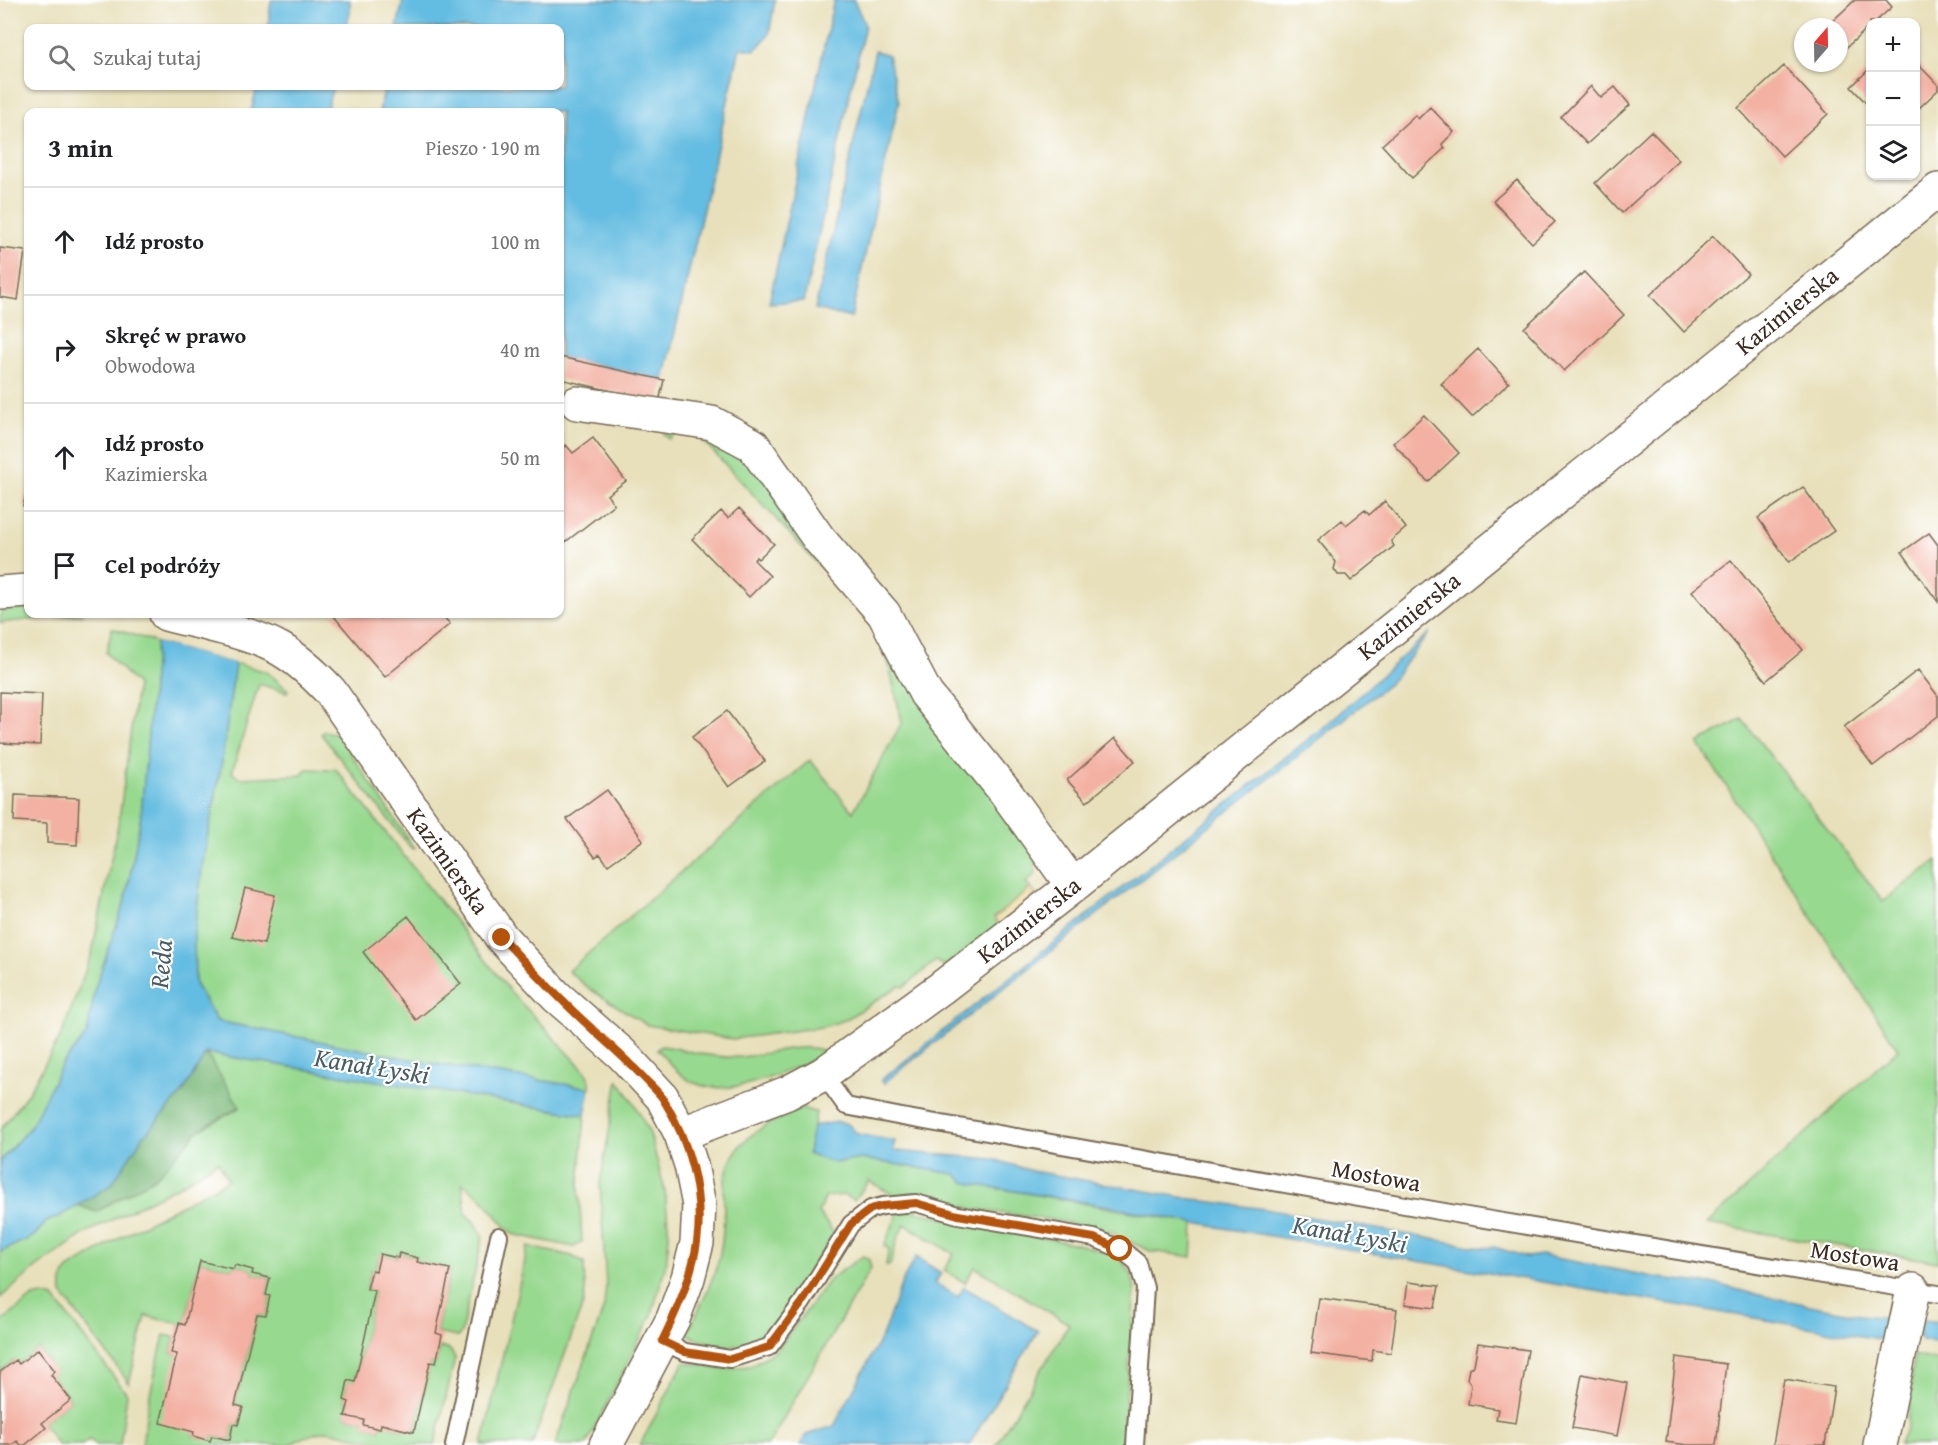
<!DOCTYPE html>
<html lang="pl">
<meta charset="utf-8">
<style>
body{margin:0;font-family:"Gentium Book Plus",serif;background:#f2f2f2;color:#202124}
.controls{position:absolute;right:18px;top:18px;display:grid;overflow:hidden;border-radius:12px;box-shadow:0 2px 4px #0004}
.controls button{width:54px;height:54px;display:grid;place-items:center;padding:0;border:0;border-bottom:2px solid #e0e0e0;background:#fff;color:#202124;font:30px sans-serif}
.compass{position:absolute;left:1794px;top:18px;width:54px;height:54px;border-radius:50%;background:#fff;box-shadow:0 2px 4px #0004;rotate:20deg}
.stop{position:absolute;width:18px;height:18px;margin:-14px;border:4px solid #b45309;border-radius:50%;background:#fff}
.stop.end{background:#b45309;border-color:#fff;box-shadow:0 2px 6px #0008}
.list{margin:0;padding:0;list-style:none}
h2{display:flex;justify-content:space-between;align-items:center;height:78px;margin:0;padding:0 24px;font-size:26px}
h2 small{font-size:20px;font-weight:400;color:#757577}
.list li{display:grid;grid-template-columns:39px 1fr auto;gap:18px;align-items:center;box-sizing:border-box;height:108px;padding:0 24px;border-top:2px solid #e0e0e0}
.list b{display:block;font-size:22px;white-space:nowrap}
.list p{margin:0;font-size:20px;white-space:nowrap;color:#757577}
.list em{font-size:20px;font-style:normal;color:#757577}
.icon{flex:none;width:33px;height:33px;fill:none;stroke:currentColor;stroke-width:2;stroke-linecap:round;stroke-linejoin:round}
.map{position:relative;flex:none;width:1938px;height:1445px;overflow:hidden}
.search{position:absolute;background:#fff;box-shadow:0 2px 4px #0004;left:24px;top:24px;width:540px;height:66px;display:flex;align-items:center;gap:15px;box-sizing:border-box;padding:0 21px;border-radius:12px;color:#757577;font-size:22px}
.panel{position:absolute;background:#fff;box-shadow:0 2px 4px #0004;left:24px;top:108px;width:540px;height:510px;border-radius:12px}
.map>svg:first-child{display:block}
.green{fill:#98d990;stroke:#6a8257;stroke-width:1.5}
.forest{fill:#7ab97a;stroke:#5a724c;stroke-width:1.5}
.sand{fill:#eeda9e;stroke:#94825e;stroke-width:1.5}
.water{fill:#64bce1;stroke:#507380;stroke-width:1.5}
.pier{fill:#e8e0bb}
.building{fill:#f3b1a3}
.lines{fill:none;stroke-linecap:round;stroke-linejoin:round}
.service-casing{stroke:#786a55;stroke-width:20}
.minor-casing{stroke:#786a55;stroke-width:36}
.secondary-casing{stroke:#786a55;stroke-width:36}
.service{stroke:#fff;stroke-width:16}
.minor{stroke:#fff;stroke-width:33}
.secondary{stroke:#fff;stroke-width:33}
.route{stroke:#b45309;stroke-width:8}
.labels{text-anchor:middle;stroke-width:4.5;stroke-linejoin:round;paint-order:stroke}
.street-label{font-size:24px;fill:#3b2a1e;stroke:#fff}
.water-label{font-size:26px;font-style:italic;fill:#495d62;stroke:#fff}
</style>
<div class="map">
<svg width="1938" height="1445" viewBox="0 0 1938 1445">
<rect width="100%" height="100%" fill="#fff"/>
<filter id="ink" filterUnits="userSpaceOnUse"><feTurbulence type="fractalNoise" baseFrequency=".0167" numOctaves="2"/><feDisplacementMap in="SourceGraphic" scale="12" xChannelSelector="R" yChannelSelector="G"/><feConvolveMatrix kernelMatrix="1 2 1 2 8 2 1 2 1" color-interpolation-filters="sRGB"/></filter>
<filter id="wash" filterUnits="userSpaceOnUse"><feTurbulence type="fractalNoise" baseFrequency=".008" numOctaves="4" result="noise"/><feDisplacementMap in="SourceGraphic" scale="24" xChannelSelector="R" yChannelSelector="G"/><feGaussianBlur stdDeviation="1.35" result="paint"/><feColorMatrix in="noise" values="0 0 0 0 0 0 0 0 0 0 0 0 0 0 0 0 0 1.4 0 .05"/><feComposite in="paint" operator="in"/></filter>
<g filter="url(#wash)">
<rect width="100%" height="100%" fill="#e8e0bb"/>
<path class="green" d="M674,425H686L707,430L727,438L749,454L802,527L884,631L905,675L932,718L963,752L1010,810L1025,832L1034,854L1036,873L1026,883L1031,888L994,918L999,925L945,966L936,961L904,987L899,986L845,1020L822,1027L733,1039L647,1025L591,990L568,971L810,760L853,812L902,722L881,632L698,435L677,432L669,439L664,434Z
M28,608V614H84L0,623L1,610Z
M112,628L156,642L141,817L126,898L114,934L128,1015L0,1161V1130L28,1093L61,1036L92,953L119,820L137,685L106,653Z
M235,663L267,672L288,690L287,692L259,684L232,772L239,778L302,775L306,769L330,770L335,768L510,991L586,1072L590,1082V1088L435,1064L217,1021L195,984L194,934L203,861L222,761Z
M1742,719L1883,901L1938,860V1262L1707,1224L1898,1049L1698,743Z
M324,731L338,735L415,849L411,848L321,734Z
M662,1046C688,1050 715,1059 741,1057C765,1055 798,1043 821,1050L825,1054C791,1070 731,1099 695,1083C679,1077 668,1060 657,1049Z
M206,1053L585,1115L579,1187L582,1242L574,1247L512,1234L480,1196L462,1183L466,1214L475,1222L483,1236L461,1333L458,1337L436,1333L450,1269L417,1262V1257L399,1253L398,1258L380,1254L376,1271L371,1270L367,1289L375,1291L355,1382L348,1381L344,1400L349,1402L345,1416L364,1420V1425L380,1429L381,1424L414,1432L430,1362L436,1363L440,1347L450,1350L455,1358L435,1445H392L328,1431C314,1432 301,1438 289,1445H142L148,1403L164,1335L175,1337L171,1353L177,1354L194,1432L193,1436L210,1440L212,1436L230,1440L233,1424L238,1425L243,1407L235,1405L257,1314L266,1315L270,1297L266,1295L270,1278L252,1274L253,1270L235,1265L233,1269L200,1261L185,1325L146,1316L129,1383L62,1294C61,1284 62,1277 68,1269L121,1237L228,1180L218,1161L182,1184L84,1234L37,1267L0,1298V1252L34,1236L47,1221L57,1218L78,1205L96,1212L156,1177L199,1130L240,1108Z
M618,1080L634,1103L650,1134L665,1191L669,1236L666,1264L651,1317L586,1445H555L604,1307L606,1285L600,1184Z
M801,1109L816,1112L808,1154L835,1163L862,1159L956,1174L964,1182L1194,1223L1192,1257L1150,1251L1108,1231L1052,1220L973,1209L915,1193L893,1195L869,1181L854,1200L844,1195L826,1197L818,1212L834,1233C823,1252 812,1270 801,1288C793,1302 784,1319 773,1330C747,1353 715,1348 687,1334C698,1311 711,1287 718,1262C724,1239 724,1217 724,1194C724,1142 760,1127 801,1109Z
M907,1209L989,1229L1073,1243L1117,1255L1131,1273L1135,1290L1122,1445H996L1069,1324L975,1267L965,1283L944,1270L954,1254L905,1224L898,1237L890,1265H886L889,1248L884,1246L898,1213Z
M528,1247L572,1256L584,1263L585,1291L583,1304L532,1445H482Z
M863,1256L869,1260L871,1268L768,1445H640L684,1362L720,1369L750,1366L777,1350L830,1279Z
M43,1295L54,1298L127,1394L120,1445H95L90,1439L82,1445H58L42,1423L71,1400L51,1375L55,1371L38,1349L19,1364L15,1360L0,1372V1323L33,1297Z
M1914,1355L1938,1361V1445H1899L1907,1427Z"/>
<path class="forest" d="M206,1053L240,1107L199,1130L156,1177L96,1212L78,1205L111,1185L142,1138L183,1092Z"/>
<path class="sand" d="M1031,888L1036,895L999,925L994,918Z"/>
<path class="water" d="M271,0H350V13L346,28H268Z
M403,0H775L769,35L755,50L740,48L664,380L560,357V112H379L385,86H560V28H397Z
M834,0H854L865,25L804,301L769,303Z
M875,51L888,55L899,102L851,318L815,309Z
M257,86H333L326,112H251Z
M1430,632L1390,683L884,1083L881,1080L1326,725Z
M156,642L235,663L222,761L203,861L194,934L195,984L217,1021L435,1064L590,1088L585,1115L206,1053L183,1092L142,1138L111,1185L57,1218L47,1221L34,1236L0,1252V1161L31,1126L62,1064L87,1034L95,988L126,898L141,816Z
M838,1122L848,1124L857,1134L895,1141L893,1150L895,1151L993,1159L1032,1171L1198,1200L1265,1209L1483,1248L1494,1247L1527,1257L1541,1255L1659,1278L1721,1285L1750,1293L1860,1315L1890,1318L1888,1334L1884,1340L1194,1223L1109,1206L976,1185L964,1182L956,1174L862,1159L835,1163L808,1154L813,1126Z
M916,1257L941,1273L935,1283L958,1297L964,1287L1038,1331L969,1445H800L806,1435L834,1426L883,1334L902,1282Z
M1924,1321L1938,1323V1342L1921,1341C1918,1335 1920,1325 1924,1321Z"/>
<path class="pier" d="M155,639L236,660L238,664L153,641Z"/>
<g id="blocks">
<path class="building" d="M1855,0H1886L1892,7L1875,22H1870V26L1839,54V27H1826Z
M1916,62L1938,85V90L1916,111Z
M1784,66L1828,114L1782,156L1738,108Z
M1870,68V107L1851,87Z
M1591,86L1601,98L1615,87L1630,105L1587,144L1561,117Z
M1430,107L1454,132L1442,144L1445,148L1412,178L1382,145L1415,115L1418,119Z
M1651,131L1679,160L1622,213L1595,183Z
M1517,180L1555,222L1532,243L1493,201Z
M1713,236L1748,274L1684,332L1650,295Z
M0,248L25,251L18,300L0,297Z
M1584,272L1624,315L1564,371L1524,328Z
M1478,349L1509,383L1472,417L1441,384Z
M560,357L664,380L659,402L560,379Z
M1424,415L1459,453L1428,482L1393,443Z
M593,438L626,481L607,495L614,504L563,544L560,539V450L566,445L573,453Z
M1803,487L1834,531L1789,562L1758,518Z
M28,488V507L23,506Z
M1385,501L1406,528L1391,541L1394,546L1351,581L1346,575H1338L1334,569L1336,562L1318,540L1342,520L1346,525L1365,510L1369,515Z
M739,508L774,544L758,559L756,557L754,560L770,576L749,597L692,539L721,511L728,518Z
M1929,533L1938,545V602L1902,552Z
M1731,560L1803,650L1766,681L1692,591Z
M332,614H375L379,618L386,614H441L450,624L385,677Z
M1918,670L1938,696V716L1873,766L1844,727Z
M0,692L42,694L40,745L0,743Z
M727,711L765,761L729,787L692,737Z
M1115,738L1135,761L1087,802L1067,780Z
M607,790L643,840L608,865L600,854L595,857L567,819Z
M15,795L79,798L77,845L47,843V823L14,821Z
M245,888L275,895L264,944L232,937Z
M408,916L461,984L416,1020L363,952Z
M399,1253L418,1258L417,1262L450,1269L436,1333L442,1335L436,1363L430,1362L414,1432L381,1424L380,1429L363,1425L364,1420L345,1416L349,1402L344,1400L348,1380L355,1382L375,1291L367,1289L372,1270L376,1271L380,1254L398,1258Z
M200,1261L233,1269L235,1265L253,1270L252,1274L270,1278L266,1295L270,1296L266,1315L257,1314L235,1405L243,1407L238,1425L233,1424L230,1440L212,1436L210,1441L193,1436L194,1432L160,1423L177,1354L171,1353L179,1323L185,1325Z
M1408,1282L1439,1286L1435,1308L1405,1304Z
M1319,1298L1397,1309L1391,1353L1373,1350L1372,1361L1311,1353Z
M1478,1343L1528,1350L1516,1423L1496,1420L1498,1409L1468,1404L1471,1385L1467,1379L1469,1369L1474,1365Z
M38,1349L55,1371L51,1375L71,1400L42,1423L46,1428L25,1445H21L17,1441L12,1445H0V1372L16,1360L19,1364Z
M1676,1357L1726,1364L1716,1445H1687L1666,1442Z
M1582,1374L1627,1383L1617,1436L1572,1428Z
M1784,1379L1834,1387L1825,1445H1773Z"/>
</g>
</g>
<g filter="url(#ink)">
<use href="#blocks" fill-opacity="0" stroke="#786a55" stroke-width="1.5"/>
<g class="lines">
<defs>
<path id="service" d="M823,1074L846,1106L902,1117L1473,1217L1938,1294
M662,1341L685,1352L730,1359L769,1347L802,1303L851,1224L871,1209L883,1206L916,1203L958,1215L1094,1238L1121,1249L1138,1263L1145,1288L1135,1445
M454,1445L499,1236"/>
<path id="minor" d="M577,403L712,423L753,445L819,539L884,614L926,694L1006,793L1073,886
M681,1134L787,1093L823,1074L941,988L1073,886L1938,190
M1880,1445L1913,1290"/>
<path id="secondary" d="M0,593L28,591
M166,614C200,623 250,632 280,649C299,660 315,675 330,691L502,938L556,996L622,1054L662,1097L681,1134L691,1165L699,1205L697,1243L688,1278L673,1319L606,1445"/>
</defs>
<use href="#service" class="service-casing"/>
<use href="#minor" class="minor-casing"/>
<use href="#secondary" class="secondary-casing"/>
<use href="#service" class="service"/>
<use href="#minor" class="minor"/>
<use href="#secondary" class="secondary"/>
</g>
</g>
<g class="lines" filter="url(#ink)">
<path class="route" d="M502,938C530,968 558,998 588,1025C607,1043 626,1059 644,1078C650,1085 658,1091 663,1099C689,1140 704,1194 697,1242C692,1276 677,1311 662,1341L685,1352L730,1359L769,1347L802,1303L851,1224L871,1209L883,1206L916,1203L958,1215L1094,1238L1120,1249"/>
</g>
<g class="labels">
<g class="street-label">
<text transform="translate(1787 311) rotate(-39)" y="8">Kazimierska</text>
<text transform="translate(1409 616) rotate(-39)" y="8">Kazimierska</text>
<text transform="translate(448 861) rotate(55)" y="8">Kazimierska</text>
<text transform="translate(1029 920) rotate(-38)" y="8">Kazimierska</text>
<text transform="translate(1376 1176) rotate(10)" y="8">Mostowa</text>
<text transform="translate(1855 1256) rotate(9)" y="8">Mostowa</text>
</g>
<g class="water-label">
<text transform="translate(161 964) rotate(-85)" y="9">Reda</text>
<text transform="translate(372 1066) rotate(9)" y="9">Kanał Łyski</text>
<text transform="translate(1350 1234) rotate(10)" y="9">Kanał Łyski</text>
</g>
</g>
</svg>
<div class="controls">
<button>+</button>
<button>−</button>
<button><svg class="icon" aria-label="layers" viewBox="0 0 24 24"><path d="M12 4l9 5-9 5-9-5zM3 14l9 5 9-5"/></svg></button>
</div>
<svg class="compass" viewBox="-18 -18 36 36"><path d="M0-13l5 13h-10z" fill="#e53935"/><path d="M0 13l5-13h-10z" fill="#757577"/></svg>
<div class="stop" style="left:1120px;top:1249px"></div>
<div class="stop end" style="left:502px;top:938px"></div>
<div class="search"><svg class="icon" aria-label="search" viewBox="0 0 24 24"><circle cx="10" cy="10" r="6"/><path d="M15 15l6 6"/></svg>Szukaj tutaj</div>
<section class="panel">
<h2>3 min<small>Pieszo · 190 m</small></h2>
<ul class="list">
<li><svg class="icon" aria-label="ahead" viewBox="0 0 24 24"><path d="M12 20V5M6 11l6-6 6 6"/></svg><div><b>Idź prosto</b></div><em>100 m</em></li>
<li><svg class="icon" aria-label="right" viewBox="0 0 24 24"><path d="M7 20v-9h11M14 6l5 5-5 5"/></svg><div><b>Skręć w prawo</b><p>Obwodowa</p></div><em>40 m</em></li>
<li><svg class="icon" aria-label="ahead" viewBox="0 0 24 24"><path d="M12 20V5M6 11l6-6 6 6"/></svg><div><b>Idź prosto</b><p>Kazimierska</p></div><em>50 m</em></li>
<li><svg class="icon" aria-label="arrive" viewBox="0 0 24 24"><path d="M6 21V4h12l-3 4 3 4H6"/></svg><div><b>Cel podróży</b></div></li>
</ul>
</section>
</div>
